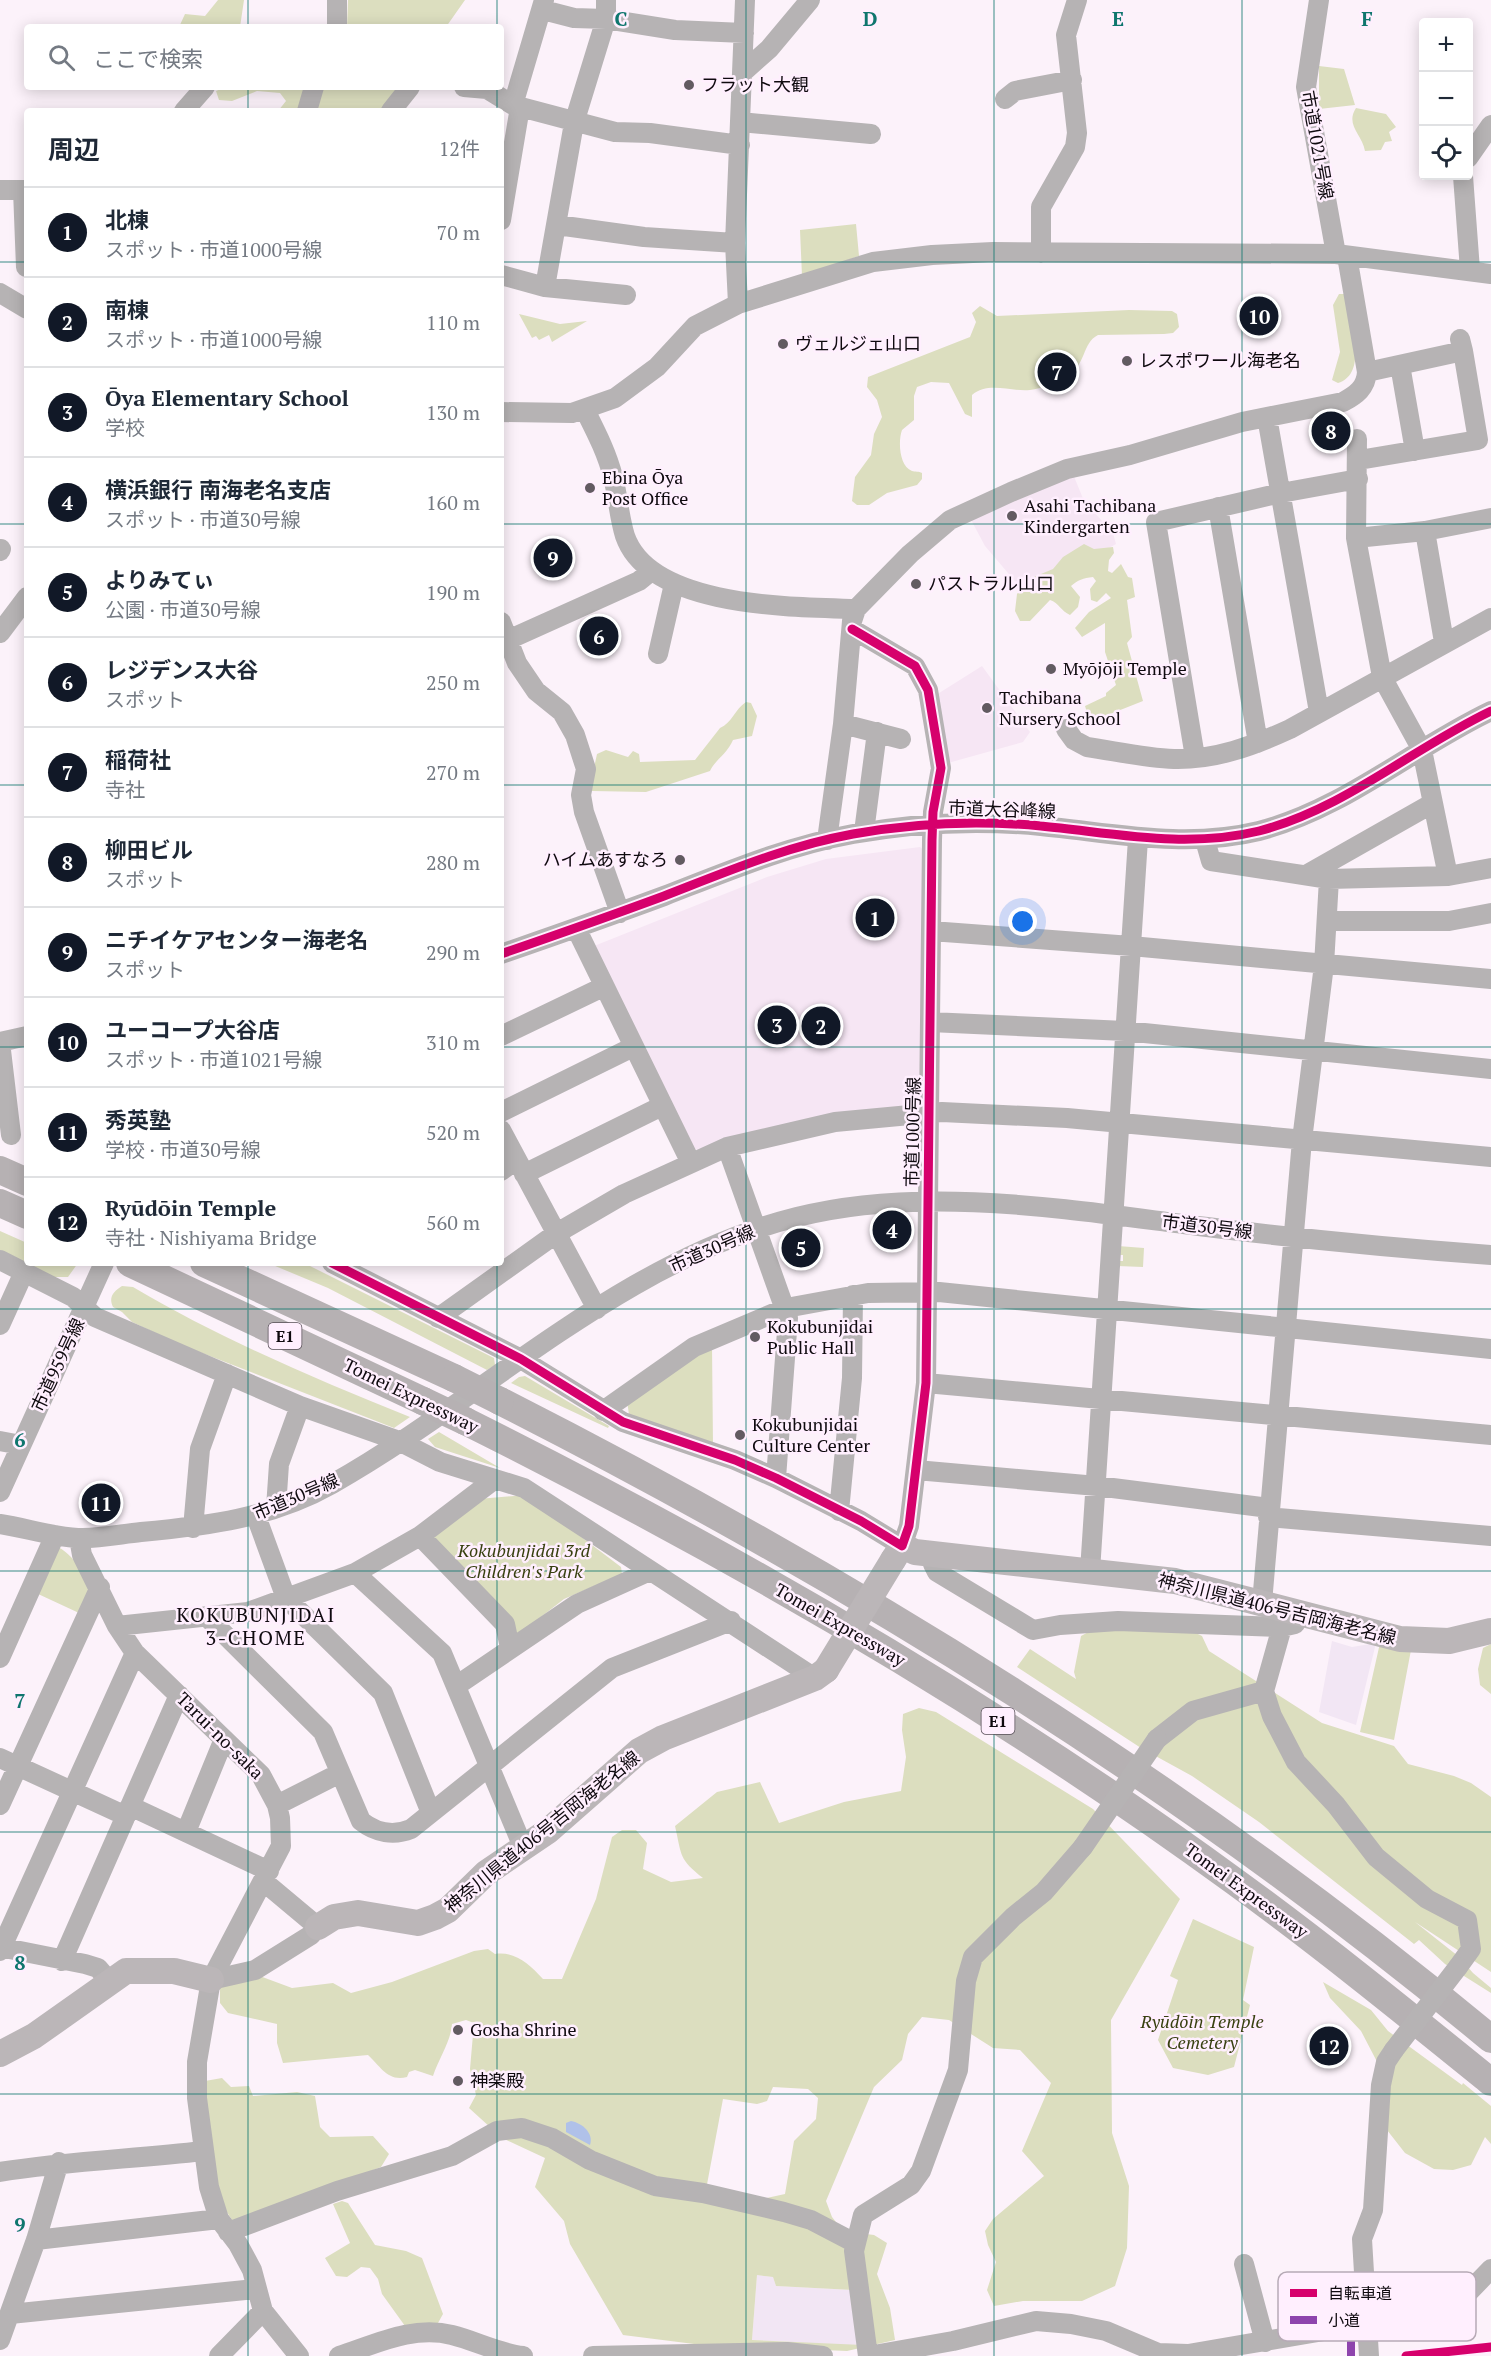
<!DOCTYPE html>
<html lang="ja">
<meta charset="utf-8">
<style>
body{margin:0;font-family:"PT Serif","Noto Sans JP",serif;background:#f6f6f7;color:#1f2937}
.controls{position:absolute;right:18px;top:18px;display:grid;overflow:hidden;border-radius:6px;box-shadow:0 3px 15px #0003}
.controls button{width:54px;height:54px;display:grid;place-items:center;padding:0;border:0;border-bottom:2px solid #e0e1e3;background:#fff;color:#1f2937;font:30px sans-serif}
.you{position:absolute;left:1023px;top:922px;width:21px;height:21px;margin:-15px;border:4px solid #fff;border-radius:50%;background:#1a73e8;box-shadow:0 0 0 9px #1a73e833}
.badge{display:grid;place-items:center;width:39px;height:39px;border-radius:50%;background:#111827;color:#fff;font-size:20px;font-weight:700}
.pin{position:absolute;translate:-50% -50%;border:3px solid #fff;box-shadow:0 2px 6px #0006}
.list{margin:0;padding:0;list-style:none}
h2{display:flex;justify-content:space-between;align-items:center;height:78px;margin:0;padding:0 24px;font-size:26px}
h2 small{font-size:20px;font-weight:400;color:#747a83}
.list li{display:grid;grid-template-columns:39px 1fr auto;gap:18px;align-items:center;box-sizing:border-box;height:90px;padding:0 24px;border-top:2px solid #e0e1e3}
.list b{display:block;font-size:22px;white-space:nowrap}
.list p{margin:0;font-size:20px;white-space:nowrap;color:#747a83}
.list em{font-size:20px;font-style:normal;color:#747a83}
.icon{flex:none;width:33px;height:33px;fill:none;stroke:currentColor;stroke-width:2;stroke-linecap:round;stroke-linejoin:round}
.map{position:relative;flex:none;width:1491px;height:2356px;overflow:hidden}
.search{position:absolute;background:#fff;box-shadow:0 3px 15px #0003;left:24px;top:24px;width:480px;height:66px;display:flex;align-items:center;gap:15px;box-sizing:border-box;padding:0 21px;border-radius:6px;color:#747a83;font-size:22px}
.panel{position:absolute;background:#fff;box-shadow:0 3px 15px #0003;left:24px;top:108px;width:480px;height:1158px;border-radius:6px}
.map>svg:first-child{display:block}
.built{fill:#f6e6f4}
.industrial{fill:#f2e6f4}
.green{fill:#dcdebf;fill-rule:evenodd}
.water{fill:#b0c1e9}
.lines{fill:none;stroke-linecap:round;stroke-linejoin:round}
.minor{stroke:#b6b3b4;stroke-width:20}
.major{stroke:#bbb6b8;stroke-width:26}
.highway{stroke:#b6b1b3;stroke-width:28}
.minor-bridge{stroke:#b6b3b4;stroke-width:20}
.major-bridge{stroke:#bbb6b8;stroke-width:26}
.highway-bridge{stroke:#b6b1b3;stroke-width:28}
.quiet{stroke:#8e44ad;stroke-width:8;stroke-dasharray:15 8;stroke-linecap:butt}
.cycleway-casing{stroke:#ffeffe;stroke-width:13}
.cycleway{stroke:#d6006c;stroke-width:9}
.grid{fill:none;stroke:#0f766e;stroke-width:1.5;stroke-opacity:0.55}
.poi-dot{fill:#625b61;stroke:#ffeffe;stroke-width:2}
.labels{text-anchor:middle;stroke-width:5;stroke-linejoin:round;paint-order:stroke}
.shield{fill:#ffeffe;stroke:#574f57;stroke-width:1.5}
.shield-label{font-size:16px;font-weight:bold;fill:#0f0a0f}
.poi-label{font-size:18px;fill:#0f0a0f;stroke:#ffeffe;text-anchor:start}
.street-label{font-size:18px;fill:#0f0a0f;stroke:#ffeffe}
.park-label{font-size:18px;font-style:italic;fill:#384010;stroke:#ffeffe}
.neighbourhood-label{font-size:20px;letter-spacing:1.5px;fill:#0f0a0f;stroke:#ffeffe}
.key{fill:#ffeffe;stroke:#b7aab6;stroke-width:1.5}
.key-label{font-size:16px;fill:#0f0a0f}
.grid-label{font-size:20px;text-anchor:middle;font-weight:bold;fill:#0f766e;stroke:#ffeffe;stroke-width:5;stroke-linejoin:round;paint-order:stroke}
</style>
<div class="map">
<svg width="1491" height="2356" viewBox="0 0 1491 2356">
<rect width="100%" height="100%" fill="#fcf2fa"/>
<path class="built" d="M1073,474L1084,501L1113,533L1116,544L1026,594L985,546L969,516Z
M982,666L1030,732L1023,742L948,763L936,695Z
M920,847L924,850L921,1104L918,1108L731,1138L697,1150L692,1147L594,946L767,877L826,859Z"/>
<path class="industrial" d="M1332,1641L1352,1647L1376,1643L1356,1725L1319,1712Z
M757,2275L773,2277L776,2286L853,2290L864,2346L752,2340Z"/>
<path class="green" d="M218,0H244L240,27H179L185,14L205,16Z
M348,0H465L446,27H347Z
M1319,66L1344,69L1355,105L1319,109Z
M226,87H403L386,111H278L286,101L280,93L257,91L232,101L219,100L216,91Z
M1356,108L1386,114L1396,127L1389,132L1392,141L1385,142L1381,150L1365,151C1362,134 1345,125 1356,108Z
M856,224L859,256L802,276L800,230Z
M1339,294H1344C1349,318 1370,373 1338,383L1332,380L1340,352L1333,305Z
M980,306L997,316L1129,310L1172,311L1177,314L1179,327L1173,333L1164,334L1098,335C1082,343 1086,365 1069,374C1059,380 1042,389 1030,390C1011,392 988,381 972,395V417L965,414L949,383L931,382L917,387L914,396V420L902,430C898,441 899,466 912,471C915,472 919,471 922,473V479L917,485L887,493L869,505H857L852,501L855,477L871,455L874,434L882,417L877,400L867,387L868,377L970,337L976,322L972,313Z
M519,314L560,324L587,321L552,342L549,335L539,340L536,336L532,338Z
M1084,544L1094,549L1113,547L1114,553L1109,560L1108,571L1112,573L1121,564L1128,577L1132,578L1135,597L1127,600L1132,637L1127,643L1143,701L1090,722L1085,706L1106,696V693L1116,685L1105,652V623L1082,637L1075,628L1089,612L1111,598L1106,593L1097,602L1091,600L1090,589L1096,581L1093,577C1083,578 1078,580 1071,586L1080,597L1078,607L1070,615C1061,611 1059,603 1050,600L1030,621H1020L1015,611L1017,594L1029,579L1053,569L1063,557Z
M746,702L751,703L757,716L752,736L733,740C727,754 714,761 710,771L646,792L592,791L591,782L597,754L606,750L628,757L633,751L639,754L640,762L695,760L720,728C732,723 735,709 746,702Z
M807,1230L813,1263L795,1266L788,1233Z
M0,1231L27,1243V1263H78L68,1277H52L0,1250Z
M1118,1246L1144,1248L1143,1267L1117,1266V1261H1123V1255H1118Z
M268,1263H304L494,1358L495,1365L487,1370L328,1288Z
M122,1286L133,1287C221,1339 315,1379 410,1417L394,1428L179,1344L132,1322L122,1312L113,1307C108,1297 114,1291 122,1286Z
M712,1345L713,1446L629,1415L627,1400Z
M525,1376L609,1426L608,1428L511,1383L519,1377Z
M439,1432L500,1468L435,1447L428,1439Z
M526,1495L621,1567L622,1574L564,1599L519,1634L511,1631L432,1539L478,1499Z
M57,1547C67,1549 88,1575 89,1586C90,1595 83,1605 79,1613L36,1593Z
M1094,1629L1190,1630L1202,1636L1209,1651L1322,1723L1394,1746L1408,1764L1454,1776L1471,1783L1491,1797V1972L1415,1922L1458,1956L1473,1973L1491,1988V1993L1445,1964L1419,1940L1414,1944L1259,1822L1192,1776L1141,1748L1017,1667L1030,1649L1076,1679L1074,1672L1081,1636Z
M1380,1643L1411,1650L1394,1740L1360,1732Z
M1491,1644V1694L1480,1685L1478,1669L1483,1648Z
M919,1708L936,1712L1093,1809L1180,1899L1111,2020L1112,2133L1129,2186L1127,2248L1115,2286L1082,2301H1023L994,2306L987,2290L996,2262L988,2245L985,2231L993,2219L1044,2176L1022,2151L1051,2083L1020,2050L993,2048L949,2020L922,2017L908,2034L902,2060L874,2087L826,2201L832,2217L843,2231L874,2235L887,2243L877,2274L890,2308L895,2340L847,2351L702,2345L623,2335L570,2244L564,2221L535,2187L545,2158L502,2138L469,2108L476,2095L470,2069L474,2023L466,2020L452,2024C451,2041 439,2058 433,2076L415,2070L409,2072L407,2077C388,2082 381,2067 368,2055L283,2063L277,2043V2024L228,2013L220,2003V1985L257,1975L292,1988L333,1983L351,1993L392,1982L474,1951L488,1949L495,1954C515,1951 529,1964 543,1979H562L596,1899L612,1837L622,1830H636L647,1843L643,1869L671,1882L703,1878C679,1859 682,1857 675,1826L717,1792L760,1782L779,1823L844,1802L901,1791L906,1757L902,1730L903,1714ZM773,2087L808,2089L818,2098L816,2119L794,2141L785,2194L749,2202L705,2195L723,2099L757,2104L767,2101ZM757,2275L773,2277L776,2286L853,2290L863,2345L752,2340Z
M1193,1919L1254,1947L1243,2000L1250,2005L1234,2067L1208,2075L1173,2068L1158,2040L1178,1980L1170,1976Z
M1323,1982L1371,2010L1388,2031L1462,2085L1463,2083L1491,2106V2144L1485,2137L1471,2165L1453,2170L1434,2169L1405,2153L1387,2130L1385,2077L1361,2031L1330,1998Z
M222,2078L231,2087L249,2086L253,2096L297,2092L315,2096L320,2127L330,2137L373,2136L389,2154L381,2167L244,2220H232L219,2200L210,2151L205,2081Z
M342,2201L348,2203L375,2245L406,2251L422,2258L443,2314L438,2323L405,2326L382,2294L378,2279L370,2268L361,2267L347,2277L336,2276L325,2258L350,2243L333,2204Z"/>
<path class="water" d="M571,2121C582,2123 594,2133 590,2145L566,2132V2123Z"/>
<g class="lines">
<path class="minor" d="M337,0V27
M1319,0L1306,87L1336,254
M543,10L574,18L606,19L675,30L744,33
M742,73L769,49L810,0
M464,87L487,89L513,105L615,132L650,133L740,145
M1005,99L1015,91L1072,80
M513,105L544,0
M184,111L205,87
M307,111L314,87
M391,111L410,87
M740,122L871,134
M1468,158L1491,125
M1463,176L1470,270
M0,190H27
M23,190L26,267
M501,220L520,107
M557,225L644,237L735,243
M1041,253V207L1075,147L1077,133L1066,35L1077,0
M501,275L545,287L626,295
M545,287L574,123L606,19V0
M0,293L27,309
M738,304L735,243L745,0
M1400,365L1415,451
M1367,372L1463,351L1460,339
M585,410C596,432 607,453 613,477C618,496 619,517 625,536C650,608 793,607 856,609
M501,412L572,413L615,398L657,367L695,326L738,304L873,262L932,255L993,252L1336,254L1491,274
M1267,417L1319,712
M1357,439L1356,538L1382,677L1422,750L1448,876
M1359,460L1478,440L1463,351
M1218,507L1258,743
M1425,531L1444,642
M1356,538L1425,531L1491,518
M0,551L1,549
M501,622L517,663L536,691L562,712L575,735L586,769L581,795L584,812L620,913
M0,633L27,597
M501,646L508,640L639,581L650,572
M658,654L674,584
M843,724L901,739
M1066,729L1074,740L1087,747C1115,751 1145,758 1174,759C1215,760 1253,746 1290,729L1491,618
M1195,757L1156,522L1281,493L1358,479
M864,832L877,732
M827,840L843,724L852,621L856,609L910,554L950,520L1011,492L1067,469L1130,455L1242,422L1343,402C1356,395 1366,388 1367,372L1347,256
M1205,840L1211,861L1329,879L1448,876L1491,868
M1306,875L1433,803
M1327,921H1449L1491,913
M576,928L691,1163
M931,931L1131,946L1491,979
M501,954C556,935 610,916 664,896C726,872 787,846 853,834C914,823 978,820 1041,826C1114,833 1185,849 1259,831C1344,809 1413,748 1491,711
M930,1022L1125,1031L1491,1069
M501,1036L603,987
M0,1042L11,1135
M0,1042L27,1036
M501,1112L633,1047
M501,1130L597,1309
M727,1147L788,1318L776,1478
M501,1171L516,1160
M524,1174L662,1106
M0,1260L73,1297L95,1317L300,1406L399,1441L440,1462L524,1488L815,1678
M332,1263L521,1359L623,1422L735,1460L776,1478L861,1521L902,1546L909,1526L926,1383L932,840L933,812L941,768L928,690L915,666L852,629
M438,1318L557,1233L624,1194L727,1147L835,1122L942,1112L1067,1118L1491,1157
M0,1325L24,1272
M926,1383L1491,1435
M603,1411L694,1347L786,1308L868,1293L939,1292L1491,1349
M0,1441L21,1445
M916,1470L1097,1486L1269,1508
M0,1492L104,1263
M276,1508L279,1464L300,1406
M839,1511L852,1378L853,1295
M256,1516L286,1598L383,1693L431,1813
M1268,1517L1491,1536
M0,1524C26,1528 52,1537 78,1538C98,1539 121,1534 141,1532C207,1526 272,1518 332,1484C486,1397 621,1261 797,1217C927,1184 1076,1211 1207,1227C1301,1239 1396,1248 1491,1255
M193,1528L200,1449L227,1374
M420,1536L505,1624L510,1648
M79,1538L82,1555L117,1626L135,1653L261,1775L277,1805L280,1818L281,1846L211,1980L197,2062V2098L209,2187L219,2219L238,2244L252,2270L263,2311L299,2356
M934,1555L933,1564L937,1572L1033,1630L1060,1625L1118,1621L1282,1627L1295,1624
M1090,1571L1138,839
M355,1573L442,1653L523,1847
M1262,1603L1302,1140L1324,965L1329,879
M206,1616L323,1732L361,1821C376,1833 394,1836 411,1829L612,1668L731,1621
M117,1626L248,1612L355,1573L420,1536L495,1479
M1282,1627L1264,1691L1272,1716L1296,1762L1336,1805L1376,1857L1427,1899L1467,1920L1471,1949L1458,1967
M0,1658L55,1535
M456,1686L577,1604L650,1571
M1157,1739L1193,1711L1264,1691
M0,1758L126,1816
M0,1805L100,1587
M277,1805L340,1773
M130,1806L269,1871
M186,1832L224,1739
M0,1947L85,1964L98,1968L110,1982
M0,1951L135,1653
M62,1961L179,1695
M211,1980L255,1970L311,1935L318,1927L263,1881
M0,2172C67,2161 135,2159 203,2151
M228,2232L337,2191L452,2156L497,2131L522,2128L552,2138L590,2160L655,2186L703,2193L784,2212L811,2220L855,2243
M36,2240L219,2219
M1244,2264L1265,2342
M10,2314L255,2289
M0,2340L36,2240L59,2162
M219,2356L263,2311
M339,2356C376,2344 413,2325 452,2335C476,2341 498,2353 523,2356
M593,2356L787,2352L823,2356
M868,2356L953,2341L1036,2321L1071,2324L1106,2331L1158,2353L1188,2354L1365,2324L1431,2319L1460,2301L1491,2269
M868,2356L854,2251L863,2215L911,2185L921,2171L958,2070L966,1981L973,1957L1013,1917L1044,1892L1083,1847
M1369,2356L1362,2239L1373,2210L1381,2085L1386,2062L1394,2050"/>
<path class="major" d="M893,1560L902,1546L915,1552L1175,1581L1400,1639L1449,1641L1491,1631
M318,1927L334,1917L358,1913L418,1923L435,1917L448,1910L486,1873L548,1831L639,1751L663,1738L815,1678L826,1670
M0,2054L34,2036L126,1971H174L211,1980"/>
<path class="highway" d="M0,1170L27,1182
M0,1203L27,1215
M130,1263L423,1401
M204,1263L454,1378
M500,1401C852,1580 1187,1786 1491,2039
M465,1421C732,1554 993,1705 1234,1881C1322,1945 1407,2014 1491,2082"/>
<path class="minor-bridge" d="M1083,1847L1157,1739
M1394,2050L1458,1967"/>
<path class="major-bridge" d="M826,1670L893,1560"/>
<path class="highway-bridge" d="M454,1378L500,1401
M423,1401L465,1421"/>
<path class="quiet" d="M1351,2356V2340L1358,2339"/>
<defs>
<path id="cycleway" d="M501,954C556,935 610,916 664,896C726,872 787,846 853,834C914,823 978,820 1041,826C1114,833 1185,849 1259,831C1344,809 1413,748 1491,711
M332,1263L521,1359L623,1422L735,1460L776,1478L861,1521L902,1546L909,1526L926,1383L932,840L933,812L941,768L928,690L915,666L852,629
M1406,2356L1491,2347"/>
</defs>
<use href="#cycleway" class="cycleway-casing"/>
<use href="#cycleway" class="cycleway"/>
</g>
<path class="grid" d="M248,0V27M497,0V27M746,0V2356M994,0V2356M1242,0V2356M248,87V111M497,87V111M0,262H27M501,262H1491M0,524H27M501,524H1491M0,785H27M501,785H1491M0,1047H27M501,1047H1491M248,1263V2356M497,1263V2356M0,1309H1491M0,1571H1491M0,1832H1491M0,2094H1491"/>
<g class="poi-dot">
<circle cx="689" cy="85" r="6"/>
<circle cx="783" cy="344" r="6"/>
<circle cx="1127" cy="361" r="6"/>
<circle cx="590" cy="488" r="6"/>
<circle cx="1012" cy="516" r="6"/>
<circle cx="916" cy="584" r="6"/>
<circle cx="1051" cy="669" r="6"/>
<circle cx="987" cy="708" r="6"/>
<circle cx="680" cy="860" r="6"/>
<circle cx="755" cy="1337" r="6"/>
<circle cx="740" cy="1435" r="6"/>
<circle cx="458" cy="2030" r="6"/>
<circle cx="458" cy="2081" r="6"/>
</g>
<g class="labels">
<g class="shield">
<rect x="268.5" y="1323" width="33" height="26" rx="4.5"/>
<rect x="981.5" y="1708" width="33" height="26" rx="4.5"/>
</g>
<g class="shield-label">
<text x="285" y="1342">E1</text>
<text x="998" y="1727">E1</text>
</g>
<g class="poi-label">
<text x="701" y="91">フラット大観</text>
<text x="795" y="350">ヴェルジェ山口</text>
<text x="1139" y="367">レスポワール海老名</text>
<text x="602" y="484">Ebina Ōya<tspan x="602" dy="21">Post Office</tspan></text>
<text x="1024" y="512">Asahi Tachibana<tspan x="1024" dy="21">Kindergarten</tspan></text>
<text x="928" y="590">パストラル山口</text>
<text x="1063" y="675">Myōjōji Temple</text>
<text x="999" y="704">Tachibana<tspan x="999" dy="21">Nursery School</tspan></text>
<text x="668" y="866" text-anchor="end">ハイムあすなろ</text>
<text x="767" y="1333">Kokubunjidai<tspan x="767" dy="21">Public Hall</tspan></text>
<text x="752" y="1431">Kokubunjidai<tspan x="752" dy="21">Culture Center</tspan></text>
<text x="470" y="2036">Gosha Shrine</text>
<text x="470" y="2087">神楽殿</text>
</g>
<g class="street-label">
<text transform="translate(1317 145) rotate(80)" y="6">市道1021号線</text>
<text transform="translate(1002 810) rotate(2)" y="6">市道大谷峰線</text>
<text transform="translate(913 1132) rotate(-89)" y="6">市道1000号線</text>
<text transform="translate(1207 1227) rotate(7)" y="6">市道30号線</text>
<text transform="translate(712 1249) rotate(-24)" y="6">市道30号線</text>
<text transform="translate(58 1365) rotate(-65)" y="6">市道959号線</text>
<text transform="translate(411 1396) rotate(26)" y="6">Tomei Expressway</text>
<text transform="translate(296 1497) rotate(-23)" y="6">市道30号線</text>
<text transform="translate(1277 1609) rotate(14)" y="6">神奈川県道406号吉岡海老名線</text>
<text transform="translate(840 1625) rotate(30)" y="6">Tomei Expressway</text>
<text transform="translate(220 1736) rotate(45)" y="6">Tarui-no-saka</text>
<text transform="translate(542 1832) rotate(-39)" y="6">神奈川県道406号吉岡海老名線</text>
<text transform="translate(1246 1891) rotate(36)" y="6">Tomei Expressway</text>
</g>
<g class="park-label">
<text x="524" y="1557">Kokubunjidai 3rd<tspan x="524" dy="21">Children's Park</tspan></text>
<text x="1202" y="2028">Ryūdōin Temple<tspan x="1202" dy="21">Cemetery</tspan></text>
</g>
<g class="neighbourhood-label">
<text x="256" y="1622">KOKUBUNJIDAI<tspan x="256" dy="23">3-CHOME</tspan></text>
</g>
</g>
<rect x="1278" y="2272" width="198" height="69" rx="9" class="key"/>
<rect x="1290" y="2289" width="27" height="8" fill="#d6006c"/>
<rect x="1290" y="2316" width="27" height="8" fill="#8e44ad"/>
<g class="key-label">
<text x="1328" y="2299">自転車道</text>
<text x="1328" y="2326">小道</text>
</g>
<g class="grid-label">
<text x="621" y="26">C</text>
<text x="870" y="26">D</text>
<text x="1118" y="26">E</text>
<text x="1367" y="26">F</text>
<text x="20" y="1447">6</text>
<text x="20" y="1708">7</text>
<text x="20" y="1970">8</text>
<text x="20" y="2232">9</text>
</g>
</svg>
<div class="controls">
<button>+</button>
<button>−</button>
<button><svg class="icon" aria-label="locate" viewBox="0 0 24 24"><circle cx="12" cy="12" r="6"/><path d="M12 2v4M12 18v4M2 12h4M18 12h4"/></svg></button>
</div>
<div class="you"></div>
<div class="pin badge" style="left:875px;top:918px">1</div>
<div class="pin badge" style="left:821px;top:1026px">2</div>
<div class="pin badge" style="left:777px;top:1025px">3</div>
<div class="pin badge" style="left:892px;top:1230px">4</div>
<div class="pin badge" style="left:801px;top:1248px">5</div>
<div class="pin badge" style="left:599px;top:636px">6</div>
<div class="pin badge" style="left:1057px;top:372px">7</div>
<div class="pin badge" style="left:1331px;top:431px">8</div>
<div class="pin badge" style="left:553px;top:558px">9</div>
<div class="pin badge" style="left:1259px;top:316px">10</div>
<div class="pin badge" style="left:101px;top:1503px">11</div>
<div class="pin badge" style="left:1329px;top:2046px">12</div>
<div class="search"><svg class="icon" aria-label="search" viewBox="0 0 24 24"><circle cx="10" cy="10" r="6"/><path d="M15 15l6 6"/></svg>ここで検索</div>
<section class="panel">
<h2>周辺<small>12件</small></h2>
<ul class="list">
<li><span class="badge">1</span><div><b>北棟</b><p>スポット · 市道1000号線</p></div><em>70 m</em></li>
<li><span class="badge">2</span><div><b>南棟</b><p>スポット · 市道1000号線</p></div><em>110 m</em></li>
<li><span class="badge">3</span><div><b>Ōya Elementary School</b><p>学校</p></div><em>130 m</em></li>
<li><span class="badge">4</span><div><b>横浜銀行 南海老名支店</b><p>スポット · 市道30号線</p></div><em>160 m</em></li>
<li><span class="badge">5</span><div><b>よりみてぃ</b><p>公園 · 市道30号線</p></div><em>190 m</em></li>
<li><span class="badge">6</span><div><b>レジデンス大谷</b><p>スポット</p></div><em>250 m</em></li>
<li><span class="badge">7</span><div><b>稲荷社</b><p>寺社</p></div><em>270 m</em></li>
<li><span class="badge">8</span><div><b>柳田ビル</b><p>スポット</p></div><em>280 m</em></li>
<li><span class="badge">9</span><div><b>ニチイケアセンター海老名</b><p>スポット</p></div><em>290 m</em></li>
<li><span class="badge">10</span><div><b>ユーコープ大谷店</b><p>スポット · 市道1021号線</p></div><em>310 m</em></li>
<li><span class="badge">11</span><div><b>秀英塾</b><p>学校 · 市道30号線</p></div><em>520 m</em></li>
<li><span class="badge">12</span><div><b>Ryūdōin Temple</b><p>寺社 · Nishiyama Bridge</p></div><em>560 m</em></li>
</ul>
</section>
</div>
